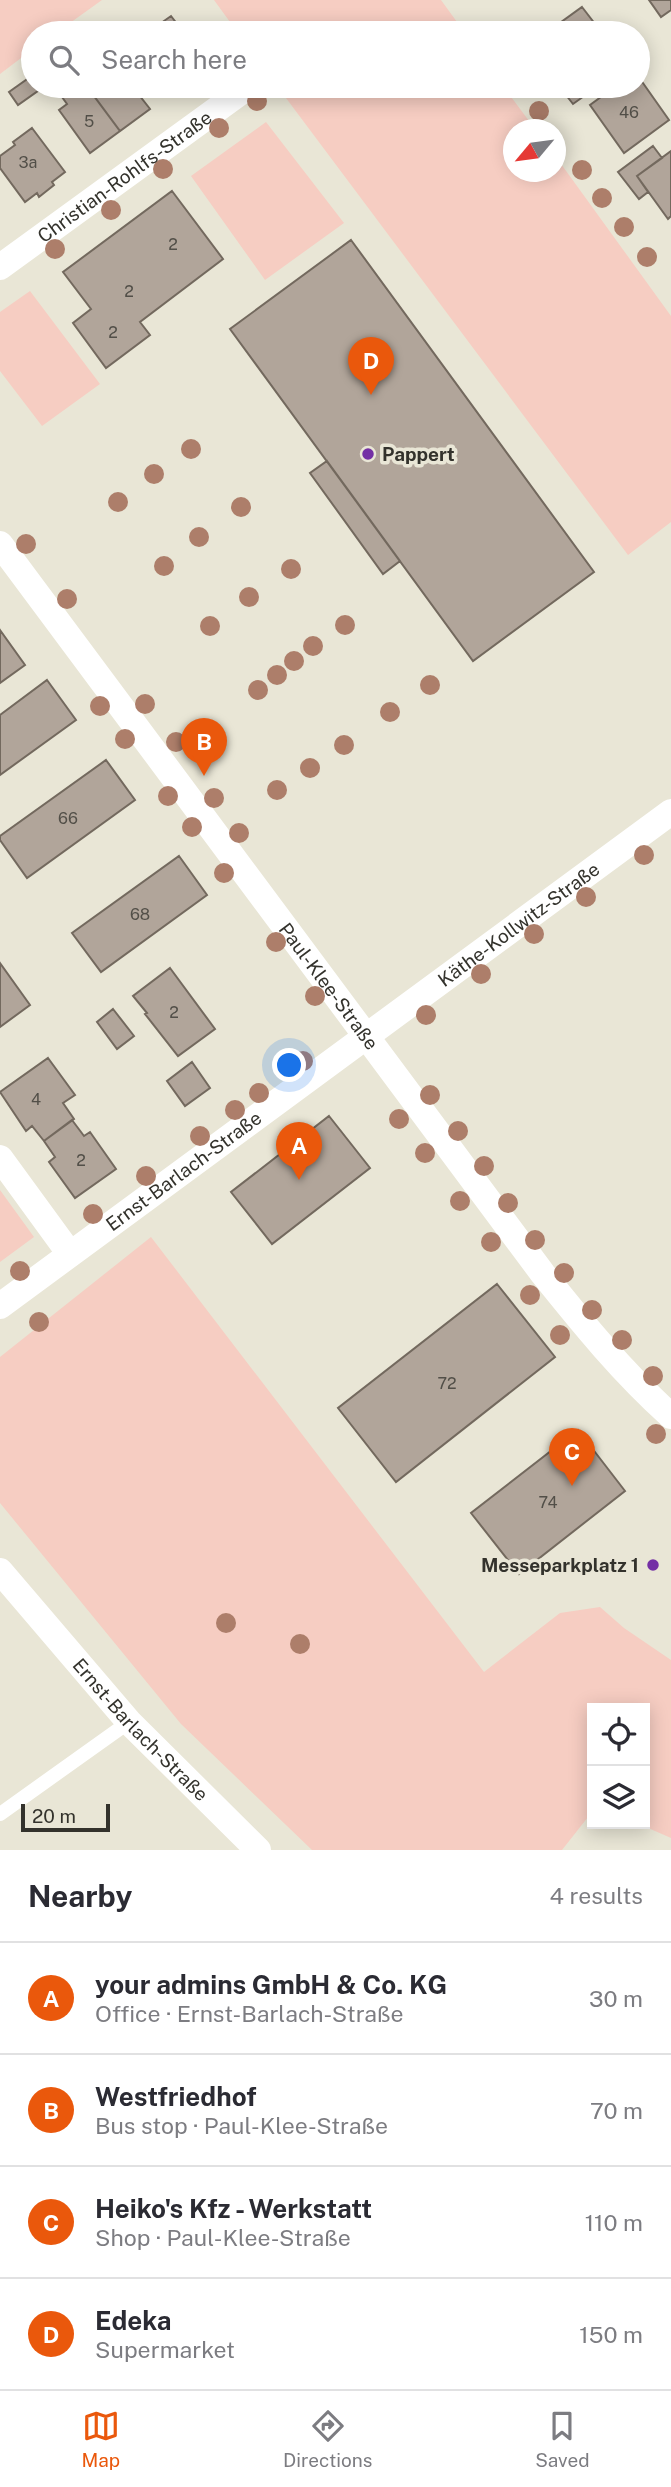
<!DOCTYPE html>
<meta charset="utf-8">
<style>
body{margin:0;font-family:"Public Sans",sans-serif;background:#f7f7f7;color:#2b2b33}
.controls{position:absolute;right:21px;bottom:21px;display:grid;overflow:hidden;border-radius:0px;box-shadow:0 4px 18px #0003}
.controls button{width:63px;height:63px;display:grid;place-items:center;padding:0;border:0;border-bottom:2px solid #e1e1e2;background:#fff;color:#2b2b33;font:35px sans-serif}
.compass{position:absolute;left:503px;top:119px;width:63px;height:63px;border-radius:50%;background:#fff;box-shadow:0 4px 18px #0003;rotate:241deg}
.scale{position:absolute;left:21px;bottom:18px;width:89px;box-sizing:border-box;padding-left:7px;border:4px solid #33322c;border-top:0;font-size:19px;line-height:24px;white-space:nowrap;color:#33322c;-webkit-text-stroke:5px #e9e6d6;paint-order:stroke}
.you{position:absolute;left:290px;top:1066px;width:24px;height:24px;margin:-18px;border:5px solid #fff;border-radius:50%;background:#1a73e8;box-shadow:0 0 0 10px #1a73e833}
.badge{display:grid;place-items:center;width:46px;height:46px;border-radius:50%;background:#ea580c;color:#fff;font-size:23px;font-weight:700}
.pin{position:absolute;translate:-50% -58px;filter:drop-shadow(0 2px 4px #0008)}
.pin::after{content:'';position:absolute;top:37px;width:24px;height:21px;background:inherit;clip-path:polygon(0 0,100% 0,50% 100%)}
.list{margin:0;padding:0;list-style:none}
h2{display:flex;justify-content:space-between;align-items:center;height:91px;margin:0;padding:0 28px;font-size:30px}
h2 small{font-size:23px;font-weight:400;color:#7c7c81}
.list li{display:grid;grid-template-columns:46px 1fr auto;gap:21px;align-items:center;box-sizing:border-box;height:112px;padding:0 28px;border-top:2px solid #e1e1e2}
.list b{display:block;font-size:26px;white-space:nowrap}
.list p{margin:0;font-size:23px;white-space:nowrap;color:#7c7c81}
.list em{font-size:23px;font-style:normal;color:#7c7c81}
.icon{flex:none;width:38px;height:38px;fill:none;stroke:currentColor;stroke-width:2;stroke-linecap:round;stroke-linejoin:round}
.map{position:relative;flex:none;width:671px;height:1850px;overflow:hidden}
.search{position:absolute;background:#fff;box-shadow:0 4px 18px #0003;left:21px;right:21px;top:21px;height:77px;display:flex;align-items:center;gap:18px;box-sizing:border-box;padding:0 24px;border-radius:38px;color:#7c7c81;font-size:26px}
.sheet{height:539px;background:#fff}
nav{display:flex;justify-content:space-around;align-items:center;box-sizing:border-box;height:98px;border-top:2px solid #e1e1e2;background:#fff;font-size:19px;color:#7c7c81}
nav a{display:grid;justify-items:center;gap:4px}
nav .on{color:#ea580c}
.map>svg:first-child{display:block}
.green{fill:#f6cdc2}
.building{fill:#b1a59a;stroke:#73695e;stroke-width:2}
.lines{fill:none;stroke-linecap:round;stroke-linejoin:round}
.lane{stroke:#fff;stroke-width:14}
.street{stroke:#fff;stroke-width:26}
.tree{fill:#ad7e6a}
.poi-dot{fill:#7430a5;stroke:#e9e6d6;stroke-width:2.5}
.labels{text-anchor:middle;stroke-width:7;stroke-linejoin:round;paint-order:stroke}
.number-label{font-size:16px;fill:#524f48}
.street-label{font-size:19px;fill:#33322c;stroke:#e9e6d6}
.poi-label{font-size:19px;font-weight:bold;fill:#33322c;stroke:#e9e6d6;text-anchor:start}
</style>
<div class="map">
<svg width="671" height="1850" viewBox="0 0 671 1850">
<rect width="100%" height="100%" fill="#e9e6d6"/>
<path class="green" d="M0,0H102L56,33H33V49L0,74Z
M214,0H441L465,33H238Z
M277,86H503L535,129L514,130V172H556V157L671,316V522L628,555Z
M266,122L344,223L265,280L191,176Z
M30,291L100,384L42,426L0,371V312Z
M0,1190L34,1237L0,1262Z
M151,1237L484,1672L560,1613L600,1607L624,1628L671,1660V1838L639,1824H645V1708H592V1812L562,1850H312L181,1724L0,1503V1357Z"/>
<path class="building" d="M649,0H671V10L661,17Z
M582,7L602,33H546Z
M171,16L184,33H147Z
M33,75V86H40L42,88L18,105L9,92Z
M638,76L669,120L624,153L590,105L616,86H638Z
M77,86L81,93L88,88L120,131L90,153L59,110L67,104L62,97Z
M91,86H132L150,109L120,131L88,88Z
M559,86H598L573,104Z
M32,128L65,172L52,182L54,185L39,197L37,193L25,202L0,168V156L15,145L13,142Z
M653,146L662,158L637,176L648,192L639,199L618,172Z
M671,151V216L668,219L637,176Z
M172,191L223,259L140,322L150,335L106,368L73,323L91,309L63,272Z
M351,240L594,572L473,661L230,329Z
M327,461L400,561L383,574L310,473Z
M0,630L25,665L0,683Z
M47,680L76,720L0,775V715Z
M106,760L135,800L27,878L0,840V836Z
M179,856L207,895L101,972L72,933Z
M0,963L30,1005L0,1027Z
M170,968L215,1029L178,1056L145,1014L147,1013L133,996Z
M113,1009L134,1036L117,1049L97,1022Z
M48,1058L75,1095L63,1103L74,1119L44,1141L32,1126L26,1131L0,1092Z
M192,1062L210,1088L185,1106L167,1081Z
M329,1116L370,1168L272,1244L231,1192Z
M72,1120L84,1136L90,1132L116,1169L75,1198L49,1162L55,1157L44,1141Z
M497,1284L555,1357L396,1482L338,1408Z
M578,1430L625,1491L519,1574L471,1513Z"/>
<g class="lines">
<path class="lane" d="M0,1814L129,1722"/>
<g class="street">
<path id="s1" d="M0,267L249,86"/>
<path id="s2" d="M0,544L543,1274C583,1324 623,1373 671,1416"/>
<path d="M0,1158L70,1254"/>
<path id="s3" d="M0,1306L671,812"/>
<path id="s4" d="M0,1571L129,1722L258,1850"/>
</g>
</g>
<g class="tree">
<circle cx="257" cy="101" r="10"/>
<circle cx="539" cy="111" r="10"/>
<circle cx="219" cy="128" r="10"/>
<circle cx="163" cy="169" r="10"/>
<circle cx="582" cy="170" r="10"/>
<circle cx="602" cy="198" r="10"/>
<circle cx="111" cy="210" r="10"/>
<circle cx="624" cy="227" r="10"/>
<circle cx="55" cy="249" r="10"/>
<circle cx="647" cy="257" r="10"/>
<circle cx="191" cy="449" r="10"/>
<circle cx="154" cy="474" r="10"/>
<circle cx="118" cy="502" r="10"/>
<circle cx="241" cy="507" r="10"/>
<circle cx="199" cy="537" r="10"/>
<circle cx="26" cy="544" r="10"/>
<circle cx="164" cy="566" r="10"/>
<circle cx="291" cy="569" r="10"/>
<circle cx="249" cy="597" r="10"/>
<circle cx="67" cy="599" r="10"/>
<circle cx="345" cy="625" r="10"/>
<circle cx="210" cy="626" r="10"/>
<circle cx="313" cy="646" r="10"/>
<circle cx="294" cy="661" r="10"/>
<circle cx="277" cy="675" r="10"/>
<circle cx="430" cy="685" r="10"/>
<circle cx="258" cy="690" r="10"/>
<circle cx="145" cy="704" r="10"/>
<circle cx="100" cy="706" r="10"/>
<circle cx="390" cy="712" r="10"/>
<circle cx="125" cy="739" r="10"/>
<circle cx="176" cy="742" r="10"/>
<circle cx="344" cy="745" r="10"/>
<circle cx="310" cy="768" r="10"/>
<circle cx="277" cy="790" r="10"/>
<circle cx="168" cy="796" r="10"/>
<circle cx="214" cy="798" r="10"/>
<circle cx="192" cy="827" r="10"/>
<circle cx="239" cy="833" r="10"/>
<circle cx="644" cy="855" r="10"/>
<circle cx="224" cy="873" r="10"/>
<circle cx="586" cy="897" r="10"/>
<circle cx="534" cy="934" r="10"/>
<circle cx="276" cy="942" r="10"/>
<circle cx="481" cy="974" r="10"/>
<circle cx="315" cy="996" r="10"/>
<circle cx="426" cy="1015" r="10"/>
<circle cx="303" cy="1061" r="10"/>
<circle cx="259" cy="1093" r="10"/>
<circle cx="430" cy="1095" r="10"/>
<circle cx="235" cy="1110" r="10"/>
<circle cx="399" cy="1119" r="10"/>
<circle cx="458" cy="1131" r="10"/>
<circle cx="200" cy="1136" r="10"/>
<circle cx="425" cy="1153" r="10"/>
<circle cx="484" cy="1166" r="10"/>
<circle cx="146" cy="1176" r="10"/>
<circle cx="460" cy="1201" r="10"/>
<circle cx="508" cy="1203" r="10"/>
<circle cx="93" cy="1214" r="10"/>
<circle cx="535" cy="1240" r="10"/>
<circle cx="491" cy="1242" r="10"/>
<circle cx="20" cy="1271" r="10"/>
<circle cx="564" cy="1273" r="10"/>
<circle cx="530" cy="1295" r="10"/>
<circle cx="592" cy="1310" r="10"/>
<circle cx="39" cy="1322" r="10"/>
<circle cx="560" cy="1335" r="10"/>
<circle cx="622" cy="1340" r="10"/>
<circle cx="653" cy="1376" r="10"/>
<circle cx="656" cy="1434" r="10"/>
<circle cx="226" cy="1623" r="10"/>
<circle cx="300" cy="1644" r="10"/>
</g>
<g class="poi-dot">
<circle cx="368" cy="454" r="7"/>
<circle cx="653" cy="1565" r="7"/>
</g>
<g class="labels">
<g class="number-label">
<text x="629" y="118">46</text>
<text x="89" y="127">5</text>
<text x="28" y="168">3a</text>
<text x="173" y="250">2</text>
<text x="129" y="297">2</text>
<text x="113" y="338">2</text>
<text x="68" y="824">66</text>
<text x="140" y="920">68</text>
<text x="174" y="1018">2</text>
<text x="36" y="1105">4</text>
<text x="81" y="1166">2</text>
<text x="447" y="1389">72</text>
<text x="548" y="1508">74</text>
</g>
<g class="street-label">
<text dy="7" stroke="none"><textPath href="#s1" startOffset="154">Christian-Rohlfs-Straße</textPath></text>
<text dy="7" stroke="none"><textPath href="#s3" startOffset="644">Käthe-Kollwitz-Straße</textPath></text>
<text dy="7" stroke="none"><textPath href="#s2" startOffset="551">Paul-Klee-Straße</textPath></text>
<text dy="7" stroke="none"><textPath href="#s3" startOffset="228">Ernst-Barlach-Straße</textPath></text>
<text dy="7" stroke="none"><textPath href="#s4" startOffset="212">Ernst-Barlach-Straße</textPath></text>
</g>
<g class="poi-label">
<text x="382" y="461">Pappert</text>
<text x="639" y="1572" text-anchor="end">Messeparkplatz 1</text>
</g>
</g>
</svg>
<div class="controls">
<button><svg class="icon" aria-label="locate" viewBox="0 0 24 24"><circle cx="12" cy="12" r="6"/><path d="M12 2v4M12 18v4M2 12h4M18 12h4"/></svg></button>
<button><svg class="icon" aria-label="layers" viewBox="0 0 24 24"><path d="M12 4l9 5-9 5-9-5zM3 14l9 5 9-5"/></svg></button>
</div>
<svg class="compass" viewBox="-18 -18 36 36"><path d="M0-13l5 13h-10z" fill="#e53935"/><path d="M0 13l5-13h-10z" fill="#7c7c81"/></svg>
<div class="scale">20 m</div>
<div class="you"></div>
<div class="pin badge" style="left:299px;top:1180px">A</div>
<div class="pin badge" style="left:204px;top:776px">B</div>
<div class="pin badge" style="left:572px;top:1486px">C</div>
<div class="pin badge" style="left:371px;top:395px">D</div>
<div class="search"><svg class="icon" aria-label="search" viewBox="0 0 24 24"><circle cx="10" cy="10" r="6"/><path d="M15 15l6 6"/></svg>Search here</div>
</div>
<section class="sheet">
<h2>Nearby<small>4 results</small></h2>
<ul class="list">
<li><span class="badge">A</span><div><b>your admins GmbH &amp; Co. KG</b><p>Office · Ernst-Barlach-Straße</p></div><em>30 m</em></li>
<li><span class="badge">B</span><div><b>Westfriedhof</b><p>Bus stop · Paul-Klee-Straße</p></div><em>70 m</em></li>
<li><span class="badge">C</span><div><b>Heiko's Kfz - Werkstatt</b><p>Shop · Paul-Klee-Straße</p></div><em>110 m</em></li>
<li><span class="badge">D</span><div><b>Edeka</b><p>Supermarket</p></div><em>150 m</em></li>
</ul>
</section>
<nav>
<a class="on"><svg class="icon" aria-label="map" viewBox="0 0 24 24"><path d="M3 6l6-2 6 2 6-2v14l-6 2-6-2-6 2zM9 4v14M15 6v14"/></svg>Map</a>
<a><svg class="icon" aria-label="directions" viewBox="0 0 24 24"><path d="M12 3l9 9-9 9-9-9zM9 14v-3h6M13 9l2 2-2 2"/></svg>Directions</a>
<a><svg class="icon" aria-label="saved" viewBox="0 0 24 24"><path d="M7 4h10v16l-5-4-5 4z"/></svg>Saved</a>
</nav>
